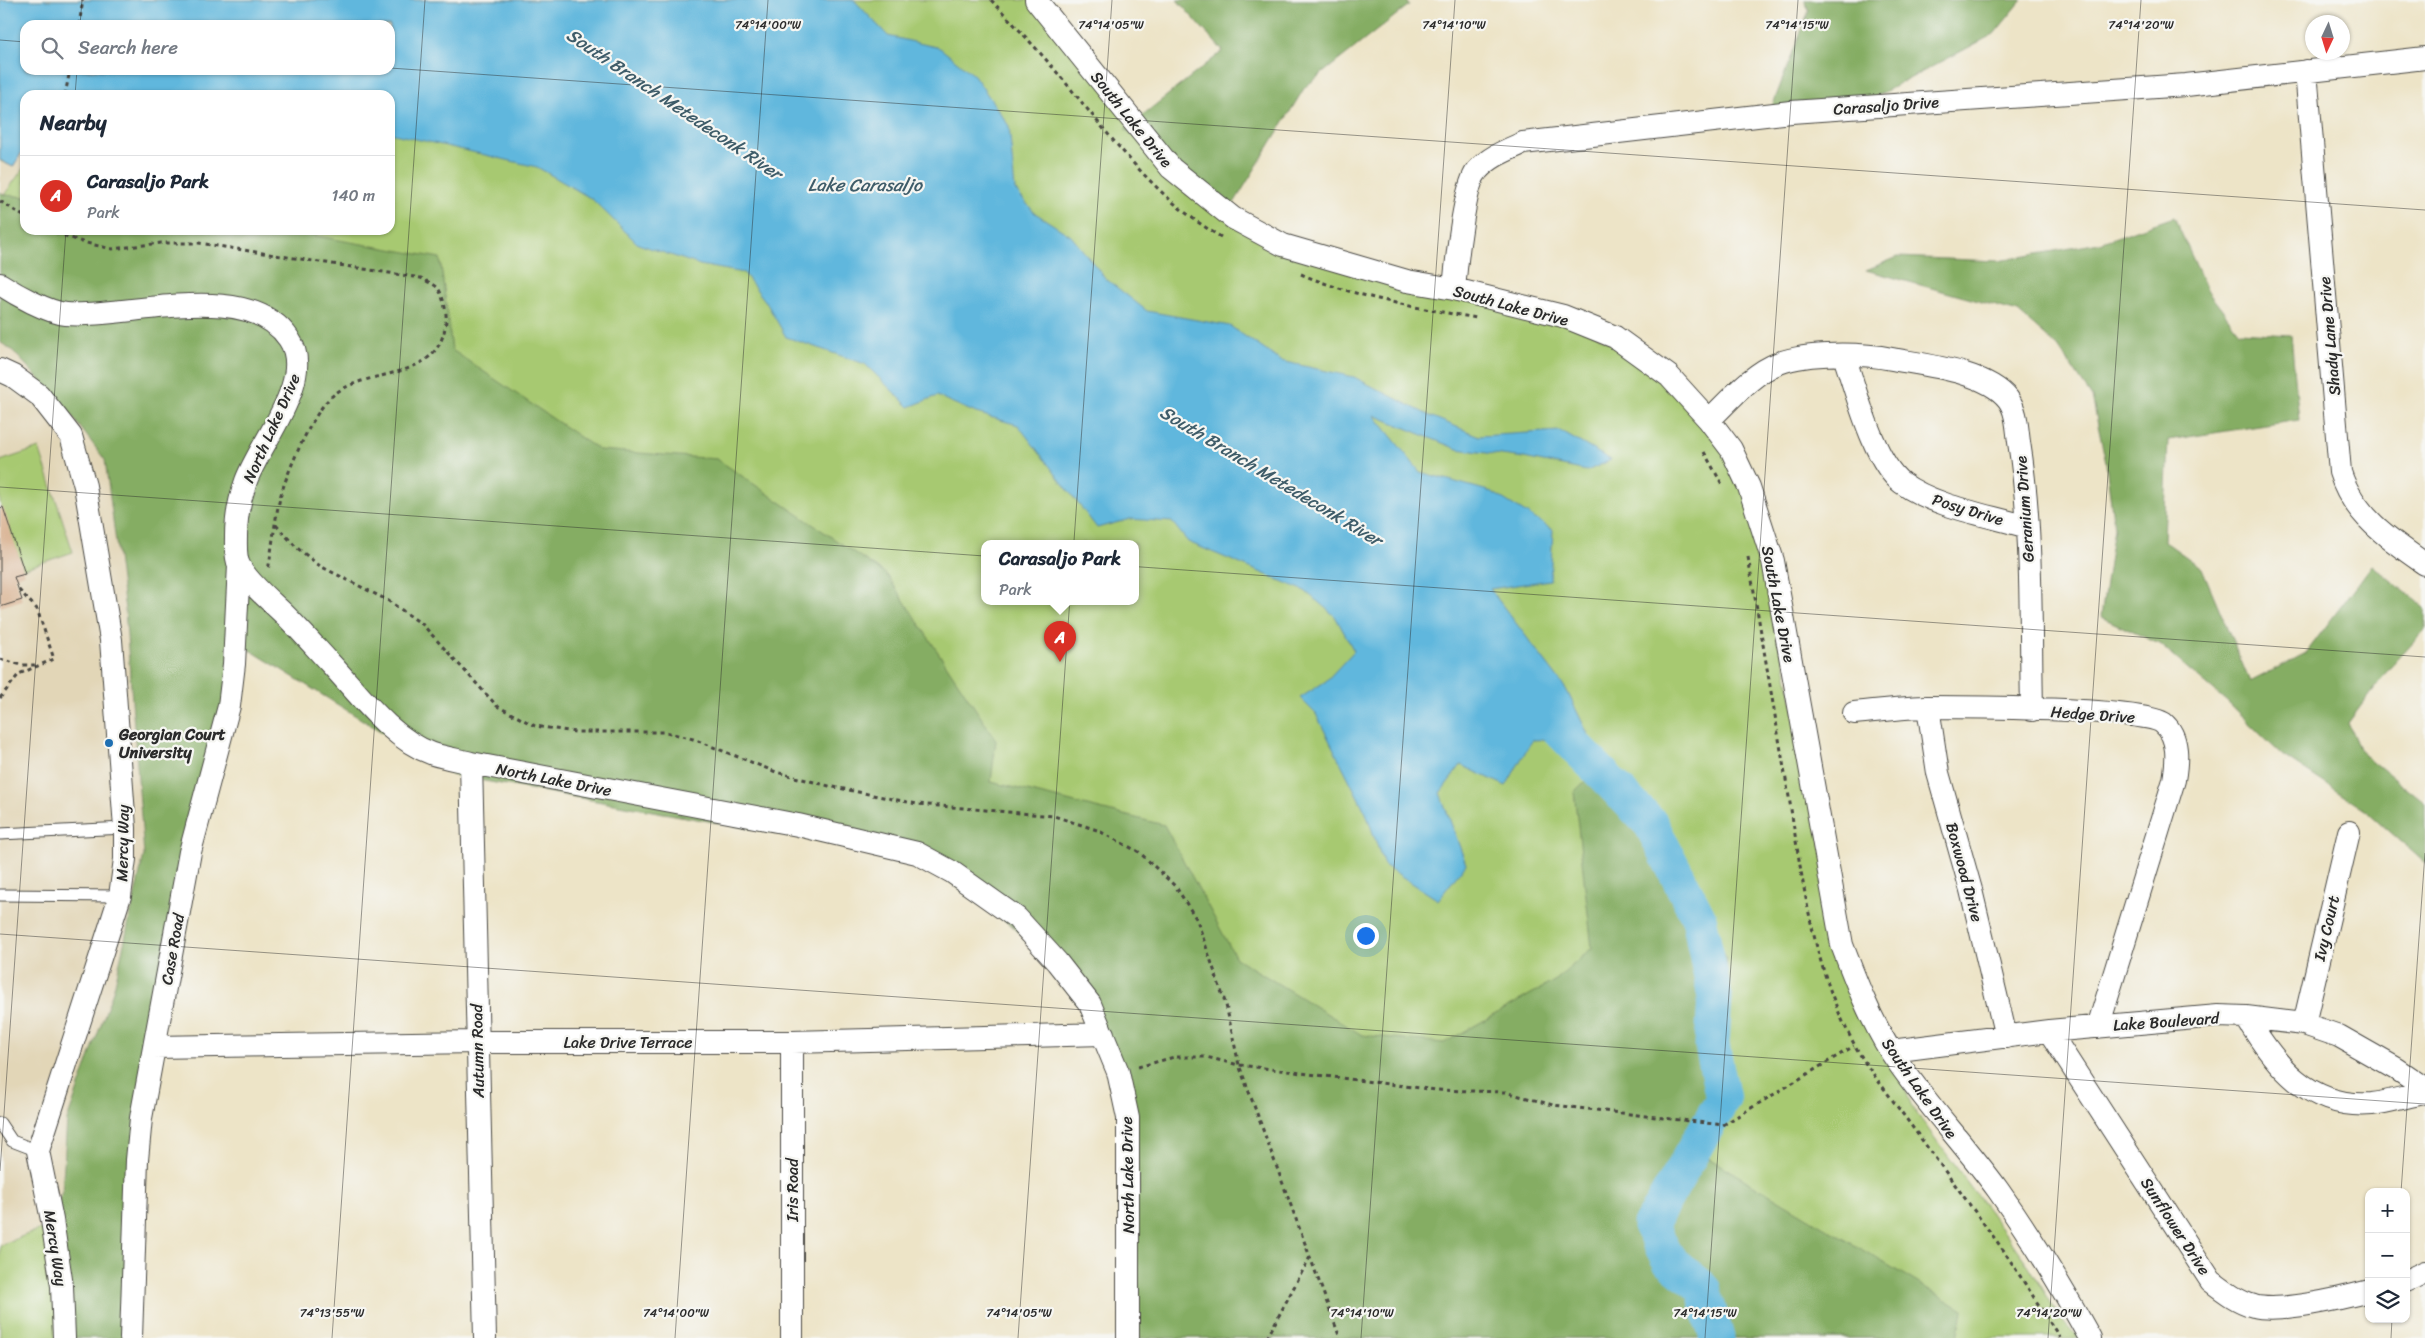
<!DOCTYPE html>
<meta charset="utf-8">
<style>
body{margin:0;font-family:Sriracha,sans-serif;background:#f2f2f3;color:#1f2937}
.controls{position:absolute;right:15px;bottom:15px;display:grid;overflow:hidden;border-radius:10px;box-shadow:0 1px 4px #0004}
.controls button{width:45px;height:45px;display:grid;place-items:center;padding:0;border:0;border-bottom:1px solid #e0e1e3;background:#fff;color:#1f2937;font:25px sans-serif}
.compass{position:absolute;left:2305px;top:15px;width:45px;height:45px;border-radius:50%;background:#fff;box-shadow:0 1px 4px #0004;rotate:184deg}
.you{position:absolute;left:1365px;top:935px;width:18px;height:18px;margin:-12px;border:4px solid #fff;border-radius:50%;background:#1a73e8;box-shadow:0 0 0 8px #1a73e833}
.badge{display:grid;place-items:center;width:32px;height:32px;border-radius:50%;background:#d93025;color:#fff;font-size:16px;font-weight:700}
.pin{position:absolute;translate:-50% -41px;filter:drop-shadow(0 1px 2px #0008)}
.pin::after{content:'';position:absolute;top:26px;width:18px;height:15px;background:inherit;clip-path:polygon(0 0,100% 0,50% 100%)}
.popup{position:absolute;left:981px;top:540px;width:158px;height:65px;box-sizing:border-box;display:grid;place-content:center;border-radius:10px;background:#fff;filter:drop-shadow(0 1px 4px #0005);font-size:16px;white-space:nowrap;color:#747a83}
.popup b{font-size:19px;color:#1f2937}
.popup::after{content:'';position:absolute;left:50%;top:100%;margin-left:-10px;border:10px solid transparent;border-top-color:#fff}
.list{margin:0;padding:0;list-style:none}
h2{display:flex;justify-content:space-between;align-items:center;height:65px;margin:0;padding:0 20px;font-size:21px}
h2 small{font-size:16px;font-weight:400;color:#747a83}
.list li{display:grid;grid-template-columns:32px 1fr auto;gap:15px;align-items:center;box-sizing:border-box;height:80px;padding:0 20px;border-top:1px solid #e0e1e3}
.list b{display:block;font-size:19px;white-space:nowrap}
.list p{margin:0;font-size:16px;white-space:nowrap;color:#747a83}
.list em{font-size:16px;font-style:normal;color:#747a83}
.icon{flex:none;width:28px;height:28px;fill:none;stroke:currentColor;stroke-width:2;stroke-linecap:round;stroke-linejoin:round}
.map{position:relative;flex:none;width:2425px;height:1338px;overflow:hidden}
.search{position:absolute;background:#fff;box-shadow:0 1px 4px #0004;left:20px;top:20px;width:375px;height:55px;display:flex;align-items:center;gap:12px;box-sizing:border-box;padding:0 18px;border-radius:15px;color:#747a83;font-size:19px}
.panel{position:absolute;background:#fff;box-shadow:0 1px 4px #0004;left:20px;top:90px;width:375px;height:145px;border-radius:15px}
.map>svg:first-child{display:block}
.built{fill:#e2d6b7}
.green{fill:#a7c971;stroke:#697a4e;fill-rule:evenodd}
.forest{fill:#85ad63;stroke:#586c47}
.water{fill:#61b7dd;stroke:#467184;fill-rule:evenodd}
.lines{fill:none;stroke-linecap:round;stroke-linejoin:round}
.river{stroke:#61b7dd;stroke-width:35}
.building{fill:#d8b08f}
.service-casing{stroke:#484742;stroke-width:13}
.minor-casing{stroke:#484742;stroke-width:24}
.path{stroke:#484742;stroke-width:3;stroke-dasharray:4 4;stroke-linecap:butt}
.service{stroke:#fff;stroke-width:11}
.minor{stroke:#fff;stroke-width:22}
.ticks{fill:none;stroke:#2b2b2b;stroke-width:1;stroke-opacity:0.45}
.poi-dot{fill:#1f6fb2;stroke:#f6f6f2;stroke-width:2}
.labels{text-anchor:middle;stroke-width:4.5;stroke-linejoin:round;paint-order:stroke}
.street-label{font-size:16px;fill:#2b2b2b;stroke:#f6f6f2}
.poi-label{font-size:16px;font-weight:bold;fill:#2b2b2b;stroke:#f6f6f2;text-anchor:start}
.water-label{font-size:18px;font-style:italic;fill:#3e5c69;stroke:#f6f6f2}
.ticks-label{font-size:12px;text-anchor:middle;fill:#2b2b2b;stroke:#f6f6f2;stroke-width:4.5;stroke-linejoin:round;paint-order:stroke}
</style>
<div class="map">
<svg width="2425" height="1338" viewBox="0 0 2425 1338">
<rect width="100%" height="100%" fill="#f6f6f2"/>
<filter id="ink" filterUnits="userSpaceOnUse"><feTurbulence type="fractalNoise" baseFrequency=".02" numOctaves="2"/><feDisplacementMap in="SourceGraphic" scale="10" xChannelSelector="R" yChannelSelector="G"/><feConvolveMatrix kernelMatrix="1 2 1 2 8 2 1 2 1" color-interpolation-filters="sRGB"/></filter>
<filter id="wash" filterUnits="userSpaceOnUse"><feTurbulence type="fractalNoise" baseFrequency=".0096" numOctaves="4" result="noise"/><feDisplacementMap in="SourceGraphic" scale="20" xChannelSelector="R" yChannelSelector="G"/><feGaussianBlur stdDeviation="1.12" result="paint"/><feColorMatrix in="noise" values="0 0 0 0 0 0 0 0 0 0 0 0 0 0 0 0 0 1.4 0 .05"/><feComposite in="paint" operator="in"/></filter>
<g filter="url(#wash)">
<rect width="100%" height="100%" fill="#ede4c7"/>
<path class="built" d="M23,146L25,230H301L154,1047L0,1338V161L13,166Z"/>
<path class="green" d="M0,0H1036L1171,168L1283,245L1563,316L1669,376L1749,487L1839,932L1891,1051L1912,1107L2029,1266L2059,1316L2080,1338H1128V1118L1090,1004L327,238L283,230H390V95H25V147L13,167L0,161ZM25,25H390V70H25ZM985,543H1135V601H985Z
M25,166V197L4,195Z
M39,448L73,552L23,569L0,503V461Z
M46,1227L68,1338H0V1245Z"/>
<path class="forest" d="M1177,0H1406L1409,5L1305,87L1225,218L1125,129L1223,51Z
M1804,0H2022L1994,34L1871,99L1772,107L1809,10Z
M0,191L4,195L25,197V230H283L440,258L452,350L599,450L717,459L887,575L996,740L991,782L1164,825L1236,958L1362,1035L1444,1043L1556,980L1592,948L1574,792L1598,768L1629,796L1727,959L1700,1153L1963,1310L1958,1338H1124L1126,1073L1060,959L915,858L451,775L237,642L133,1161L136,1338H68L46,1227L62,1193L67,1120L114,988L144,855L125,610L105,460L65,407L13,351L0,342Z
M2174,217L2208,292L2239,332L2291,335L2299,420L2168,440L2164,541L2202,568L2250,682L2306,653L2372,565L2425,608V630L2388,670L2348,723L2360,751L2425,803V863L2368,812L2282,755L2226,701L2159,644L2101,617L2114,528L2106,463L2092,397L2058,347L2018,312L1866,270L1898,257L1998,261L2099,243Z"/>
<path class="water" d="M0,0H854L888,36L940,48L974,75L1009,126L1015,190L1035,213L1071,236L1106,279L1147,311L1230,326L1281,361L1354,377L1430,416L1479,436L1560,431L1611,460L1587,471L1524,458L1457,449L1374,415L1420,472L1492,492L1553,530L1550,580L1490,589L1566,689L1590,738L1532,740L1506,786L1461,765L1440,793L1466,864L1438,900L1384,865L1366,813L1316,714L1300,698L1326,681L1354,651L1335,616L1305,591L1188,542L1172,522L1130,519L1097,528L1018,425L976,413L937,396L909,407L865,364L786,337L766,302L744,273L700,265L638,244L592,199L537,167L390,133V95H25V147L13,167L0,160ZM25,25H390V70H25Z"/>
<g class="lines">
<path class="river" d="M1534,704L1651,824L1699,918L1715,997L1712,1045L1723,1099L1650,1225L1669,1260L1703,1288L1717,1338"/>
</g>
<g id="blocks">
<path class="building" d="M3,507L25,574L14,577L22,600L0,607V508Z"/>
</g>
</g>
<g filter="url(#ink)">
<use href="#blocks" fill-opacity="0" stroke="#484742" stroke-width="1"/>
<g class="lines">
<defs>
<path id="service" d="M0,834L125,828
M0,895L120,896
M0,1123L12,1141L38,1151"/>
<path id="minor" d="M1036,0L1171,168L1233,218L1283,245L1407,281L1454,289L1563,316L1615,337L1669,376L1709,420L1731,449L1749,487L1773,561L1842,945C1856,982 1870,1018 1891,1052C1923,1101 1964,1143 1998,1190C2032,1238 2062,1287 2090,1338
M2306,71L2340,472C2353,515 2390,540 2425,564
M0,284C17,295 47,312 66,314C126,319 248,277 289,339C316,379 260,442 246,481C240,498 236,517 236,536C236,544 235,557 239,565C247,582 273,603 286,616C301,631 316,648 330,663C360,695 391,739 433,754C446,758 459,760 471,763L798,825L917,853L952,872L1017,918L1057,962L1090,1004L1118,1072L1128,1118V1338
M1454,289C1456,267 1464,185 1477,171C1489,157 1505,151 1523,143L1791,112L2186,85L2425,58
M1844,356C1856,390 1873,461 1902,483C1935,507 1988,515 2027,527
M0,370L13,376L39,395L71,436L85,486L111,640L125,828V859L120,896L38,1151L52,1220L62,1286L64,1338
M1709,420C1730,400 1752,373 1779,363C1809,352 1861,353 1892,359C1924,365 1986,371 2008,399C2017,411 2017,428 2019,442C2033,530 2030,621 2032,710
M1928,707L1938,773L1971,890L2006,1037
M1854,713C1879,711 1904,707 1929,707C1964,707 2144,708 2163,723C2180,737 2177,762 2174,780L2098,1027
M471,763L485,1338
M2246,1017C2275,1065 2309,1109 2372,1104C2389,1102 2408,1096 2425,1093
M2304,1024L2349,832
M2049,1031L2211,1281C2224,1291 2238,1302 2254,1306C2279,1313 2343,1298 2369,1291
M154,1047L477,1042H792L1103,1034
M1891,1051L2049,1031L2218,1016L2246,1017L2304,1024L2339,1036L2397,1069L2425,1088
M2406,1281L2425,1272
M131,1338L137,1160L141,1118L190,852L229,706L234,664L239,565
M792,1338V1042"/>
</defs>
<use href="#service" class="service-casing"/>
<use href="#minor" class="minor-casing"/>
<path class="path" d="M991,0C1015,25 1038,50 1060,76C1109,134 1154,198 1221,237
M79,25L83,0
M65,95L70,70
M0,201L25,217
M49,230L82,242L112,249L161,243H199L421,278C426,281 434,284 438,288C443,296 447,312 446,321C439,388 363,363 328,400C311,418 291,464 283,488C275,511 273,546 268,570
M1301,274C1357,298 1418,308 1477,318
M1704,452L1723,486
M276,525L296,547L320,566L387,600L422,624L497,706L535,726L575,732H666L693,739L776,772L829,786L917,804L1054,816L1097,830L1139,852L1176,887L1197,920L1226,1005L1239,1065L1340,1338
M1748,557C1762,637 1775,717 1789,797C1804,889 1815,987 1868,1067L2004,1251L2060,1338
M0,659L22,665H35
M0,698L19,674L54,659L37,609L18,589
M1138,1067L1174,1057H1206L1239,1065L1436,1090L1505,1092L1553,1105L1723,1125L1854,1046
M1267,1338L1310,1257"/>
<use href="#service" class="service"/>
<use href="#minor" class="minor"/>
</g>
</g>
<path class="ticks" d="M80,25L82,0M0,40L25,42M390,68L2425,210M75,95L77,70M0,487L2425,657M0,934L2425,1104M0,1171L66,230M2401,1192L2425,853M332,1338L425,0M675,1338L768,0M1018,1338L1112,0M1361,1338L1455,0M1705,1338L1798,0M2048,1338L2141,0M2391,1338L2392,1319"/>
<circle class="poi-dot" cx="109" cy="743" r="5"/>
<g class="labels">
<g class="street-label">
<text transform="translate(1886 105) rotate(-4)" y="6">Carasaljo Drive</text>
<text transform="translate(1132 119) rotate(51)" y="6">South Lake Drive</text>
<text transform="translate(1511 305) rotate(15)" y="6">South Lake Drive</text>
<text transform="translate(2329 336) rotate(-95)" y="6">Shady Lane Drive</text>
<text transform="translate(271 428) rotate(-66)" y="6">North Lake Drive</text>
<text transform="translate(1968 509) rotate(17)" y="6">Posy Drive</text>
<text transform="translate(2024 509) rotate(-94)" y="6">Geranium Drive</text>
<text transform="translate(1779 604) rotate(79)" y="6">South Lake Drive</text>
<text transform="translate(2093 714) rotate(4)" y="6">Hedge Drive</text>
<text transform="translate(554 779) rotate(11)" y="6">North Lake Drive</text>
<text transform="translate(122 843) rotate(-89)" y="6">Mercy Way</text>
<text transform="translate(1965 872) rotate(75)" y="6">Boxwood Drive</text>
<text transform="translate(2326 928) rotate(-77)" y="6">Ivy Court</text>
<text transform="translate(172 949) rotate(-80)" y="6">Case Road</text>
<text transform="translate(2166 1021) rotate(-4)" y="6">Lake Boulevard</text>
<text x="628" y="1048">Lake Drive Terrace</text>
<text transform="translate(477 1051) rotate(-91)" y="6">Autumn Road</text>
<text transform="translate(1920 1088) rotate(55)" y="6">South Lake Drive</text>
<text transform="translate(1127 1175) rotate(-91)" y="6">North Lake Drive</text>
<text transform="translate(792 1190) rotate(-90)" y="6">Iris Road</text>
<text transform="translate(2176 1226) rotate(57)" y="6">Sunflower Drive</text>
<text transform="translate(56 1248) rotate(81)" y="6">Mercy Way</text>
</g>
<g class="poi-label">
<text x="119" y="740">Georgian Court<tspan x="119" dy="18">University</tspan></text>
</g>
<g class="water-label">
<text transform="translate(674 104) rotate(34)" y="6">South Branch Metedeconk River</text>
<text x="865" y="191">Lake Carasaljo</text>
<text transform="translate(1271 476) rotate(31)" y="6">South Branch Metedeconk River</text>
</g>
</g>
<g class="ticks-label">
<text x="768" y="29">74°14'00"W</text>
<text x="1111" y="29">74°14'05"W</text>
<text x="1454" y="29">74°14'10"W</text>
<text x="1797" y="29">74°14'15"W</text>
<text x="2141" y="29">74°14'20"W</text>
<text x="332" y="1317">74°13'55"W</text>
<text x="676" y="1317">74°14'00"W</text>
<text x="1019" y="1317">74°14'05"W</text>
<text x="1362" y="1317">74°14'10"W</text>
<text x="1705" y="1317">74°14'15"W</text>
<text x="2049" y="1317">74°14'20"W</text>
</g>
</svg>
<div class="controls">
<button>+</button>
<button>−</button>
<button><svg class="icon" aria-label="layers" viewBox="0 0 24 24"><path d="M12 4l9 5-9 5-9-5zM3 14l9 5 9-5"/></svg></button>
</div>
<svg class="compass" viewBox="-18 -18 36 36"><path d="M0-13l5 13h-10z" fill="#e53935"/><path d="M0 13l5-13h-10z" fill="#747a83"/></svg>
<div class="you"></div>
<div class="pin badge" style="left:1060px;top:662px">A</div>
<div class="popup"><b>Carasaljo Park</b>Park</div>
<div class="search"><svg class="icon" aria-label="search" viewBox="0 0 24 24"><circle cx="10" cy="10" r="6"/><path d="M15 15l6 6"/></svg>Search here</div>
<section class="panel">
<h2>Nearby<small></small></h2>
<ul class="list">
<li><span class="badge">A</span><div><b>Carasaljo Park</b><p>Park</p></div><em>140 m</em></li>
</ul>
</section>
</div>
